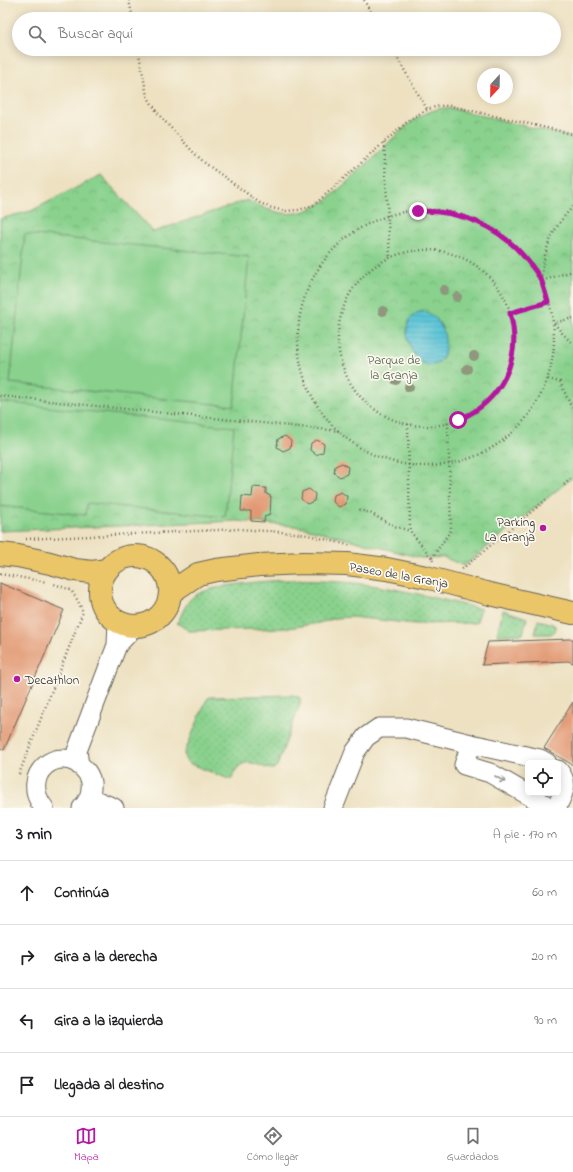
<!DOCTYPE html>
<html lang="es">
<meta charset="utf-8">
<style>
body{margin:0;font-family:"Indie Flower",sans-serif;background:#f2f2f2;color:#202124}
.controls{position:absolute;right:12px;bottom:12px;display:grid;overflow:hidden;border-radius:6px;box-shadow:0 2px 10px #0003}
.controls button{width:36px;height:36px;display:grid;place-items:center;padding:0;border:0;border-bottom:1px solid #e0e0e0;background:#fff;color:#202124;font:20px sans-serif}
.compass{position:absolute;left:477px;top:68px;width:36px;height:36px;border-radius:50%;background:#fff;box-shadow:0 2px 10px #0003;rotate:202deg}
.stop{position:absolute;width:12px;height:12px;margin:-9px;border:3px solid #b5179e;border-radius:50%;background:#fff}
.stop.end{background:#b5179e;border-color:#fff;box-shadow:0 1px 4px #0008}
.list{margin:0;padding:0;list-style:none}
h2{display:flex;justify-content:space-between;align-items:center;height:52px;margin:0;padding:0 16px;font-size:17px}
h2 small{font-size:13px;font-weight:400;color:#757577}
.list li{display:grid;grid-template-columns:26px 1fr auto;gap:12px;align-items:center;box-sizing:border-box;height:64px;padding:0 16px;border-top:1px solid #e0e0e0}
.list b{display:block;font-size:15px;white-space:nowrap}
.list em{font-size:13px;font-style:normal;color:#757577}
.icon{flex:none;width:22px;height:22px;fill:none;stroke:currentColor;stroke-width:2;stroke-linecap:round;stroke-linejoin:round}
.map{position:relative;flex:none;width:573px;height:808px;overflow:hidden}
.search{position:absolute;background:#fff;box-shadow:0 2px 10px #0003;left:12px;right:12px;top:12px;height:44px;display:flex;align-items:center;gap:10px;box-sizing:border-box;padding:0 14px;border-radius:22px;color:#757577;font-size:15px}
.sheet{height:308px;background:#fff}
nav{display:flex;justify-content:space-around;align-items:center;box-sizing:border-box;height:56px;border-top:1px solid #e0e0e0;background:#fff;font-size:11px;color:#757577}
nav a{display:grid;justify-items:center;gap:2px}
nav .on{color:#b5179e}
.map>svg:first-child{display:block}
.grass{fill:url(#grass-dots);stroke:#527654}
.park{fill:url(#park-crowns);stroke:#527654}
.pitch{fill:#89d18d;stroke:#527654}
.water{fill:url(#water-rules);stroke:#3c707a}
.building{fill:#e0926b}
.lines{fill:none;stroke-linecap:round;stroke-linejoin:round}
.minor-casing{stroke:#656156;stroke-width:21}
.major-casing{stroke:#656156;stroke-width:24}
.path{stroke:#656156;stroke-width:2.5;stroke-dasharray:1 3;stroke-linecap:butt}
.minor{stroke:#fff;stroke-width:19}
.major{stroke:#ebc669;stroke-width:22}
.tree{fill:#8f977c}
.oneway{stroke:#999}
.route{stroke:#b5179e;stroke-width:5}
.poi-dot{fill:#b5179e;stroke:#fbf7ec;stroke-width:1.5}
.labels{text-anchor:middle;stroke-width:3.5;stroke-linejoin:round;paint-order:stroke}
.park-label{font-size:13px;fill:#425b44;stroke:#fbf7ec}
.poi-label{font-size:13px;fill:#1c1c1c;stroke:#fbf7ec;text-anchor:end}
.street-label{font-size:13px;fill:#1c1c1c;stroke:#fbf7ec}
</style>
<div class="map">
<svg width="573" height="808" viewBox="0 0 573 808">
<defs>
<pattern id="grass-dots" width="8" height="8" patternUnits="userSpaceOnUse"><rect width="8" height="8" fill="#89d18d"/><path d="M2 2h.1M6 6h.1" fill="none" stroke="#76b379" stroke-width="1.8" stroke-linecap="round"/></pattern>
<pattern id="park-crowns" width="20" height="18" patternUnits="userSpaceOnUse"><rect width="20" height="18" fill="#89d18d"/><path d="M2 6a3 3 0 1 1 6 0M12 15a3 3 0 1 1 6 0" fill="none" stroke="#76b379"/></pattern>
<pattern id="water-rules" width="6" height="5" patternUnits="userSpaceOnUse"><rect width="6" height="5" fill="#5bc4d7"/><path d="M0 2.5h6" fill="none" stroke="#4fa8b8"/></pattern>
</defs>
<rect width="100%" height="100%" fill="#fbf7ec"/>
<filter id="ink" filterUnits="userSpaceOnUse"><feTurbulence type="fractalNoise" baseFrequency=".025" numOctaves="2"/><feDisplacementMap in="SourceGraphic" scale="8" xChannelSelector="R" yChannelSelector="G"/><feConvolveMatrix kernelMatrix="1 2 1 2 8 2 1 2 1" color-interpolation-filters="sRGB"/></filter>
<filter id="wash" filterUnits="userSpaceOnUse"><feTurbulence type="fractalNoise" baseFrequency=".012" numOctaves="4" result="noise"/><feDisplacementMap in="SourceGraphic" scale="16" xChannelSelector="R" yChannelSelector="G"/><feGaussianBlur stdDeviation="0.9" result="paint"/><feColorMatrix in="noise" values="0 0 0 0 0 0 0 0 0 0 0 0 0 0 0 0 0 1.4 0 .05"/><feComposite in="paint" operator="in"/></filter>
<g filter="url(#wash)">
<rect width="100%" height="100%" fill="#ede1c1"/>
<path class="grass" d="M289,580C314,581 339,581 363,584C403,589 442,600 481,609L476,623L415,624L352,617L336,618L319,623L288,628L189,631L177,623C182,615 185,603 193,597C210,584 267,581 289,580Z
M503,610L527,618L523,634L497,635Z
M538,620L553,624L556,627L555,631L551,634H535Z
M292,695L297,696L300,698V704L277,766L273,769C260,769 248,754 236,770C234,772 233,776 232,779H229L188,763L185,759L184,754L206,701L208,698L211,697Z"/>
<path class="park" d="M444,108L459,110L573,138V477L464,566L443,557L432,558H421L309,529L294,526L237,521L0,531V219L31,211L101,175L153,232L247,200C279,216 296,220 327,200C343,186 359,171 375,156C394,138 416,111 444,108Z"/>
<path class="pitch" d="M25,234L249,257L234,406L10,383Z
M0,402L234,427L225,517L87,503L85,515L0,506Z"/>
<path class="water" d="M424,311C439,316 447,333 445,348C445,353 443,359 439,362C417,381 388,316 424,311Z"/>
<g id="blocks">
<path class="building" d="M285,436L291,441L290,448L283,451L277,447L278,439Z
M317,440L324,444L323,452L316,455L310,450L311,443Z
M342,463L348,467L347,474L340,477L334,473L335,466Z
M253,487L266,488V494L269,495V496H271L270,514H268V516H265L264,522L251,521V511H241L242,496L252,497Z
M309,489L315,494L314,501L307,504L301,499L302,492Z
M341,492L347,496L346,504L339,507L333,502L334,495Z
M0,583L64,610L4,750L0,748Z
M570,639H573V663L568,661L482,665L488,642Z
M573,702V765L544,748Z"/>
</g>
</g>
<g filter="url(#ink)">
<use href="#blocks" fill-opacity="0" stroke="#656156" stroke-width="1"/>
<g class="lines">
<defs>
<path id="minor" d="M117,645L135,626
M547,763L540,759L471,744L464,765L490,773L551,808
M79,765L77,751L117,645L118,622
M90,798L114,808
M44,808C18,775 59,742 84,769C88,773 90,777 91,782C92,792 89,801 82,808
M333,808L355,752L366,737L379,728H406L471,744
M556,808C563,794 570,784 558,770"/>
<path id="major" d="M0,554L18,556L50,563L75,570L92,572L107,570
M100 591a35 35 0 1 1 70 0a35 35 0 1 1-70 0Z
M171,592L198,574L216,570L259,565L304,563L347,564L387,569L426,577L490,594L573,613"/>
</defs>
<use href="#minor" class="minor-casing"/>
<use href="#major" class="major-casing"/>
<path class="path" d="M129,0L133,19
M364,0L375,19
M138,49L147,96L159,115L194,153L205,163L260,203L272,208L285,211L299,210L314,205L407,122C421,112 434,104 451,106L573,134
M392,49L427,109
M384,143L390,259
M573,207C552,227 543,252 541,281L573,271
M298 338a128 128 0 1 1 256 0a128 128 0 1 1-256 0Z
M338 338a88 88 0 1 1 176 0a88 88 0 1 1-176 0Z
M510,313L548,302
M573,318L554,323L562,333L573,344
M548,379L560,382L570,404L573,407
M0,396L339,431
M408,424L410,531L432,558L433,562
M564,485L573,477
M359,510L370,513L394,526L410,531
M26,539L239,529L294,533L308,535L352,546
M432,558L451,530L448,423
M462,569L547,499
M0,574L47,582
M19,774L83,612L78,601L71,590L54,584"/>
<use href="#minor" class="minor"/>
<use href="#major" class="major"/>
</g>
<g class="tree">
<circle cx="444" cy="290" r="5"/>
<circle cx="457" cy="297" r="5"/>
<circle cx="383" cy="311" r="5"/>
<circle cx="474" cy="356" r="5"/>
<circle cx="467" cy="369" r="5"/>
<circle cx="396" cy="380" r="5"/>
<circle cx="409" cy="387" r="5"/>
</g>
<defs><path id="oneway-shaft" d="M-6 0H5M1.5-3L5.5 0L1.5 3" fill="none" stroke-width="1.6" stroke-linecap="round" stroke-linejoin="round"/></defs>
<use class="oneway" href="#oneway-shaft" transform="translate(500 779) rotate(30)"/>
</g>
<g class="lines" filter="url(#ink)">
<path class="route" d="M418,211C460,210 499,226 526,259C532,266 538,273 542,282C544,288 546,295 548,302L510,313C523,359 501,402 458,420"/>
</g>
<g class="poi-dot">
<circle cx="543" cy="528" r="4"/>
<circle cx="17" cy="679" r="4"/>
</g>
<g class="labels">
<g class="park-label">
<text x="394" y="364">Parque de<tspan x="394" dy="15">la Granja</tspan></text>
</g>
<g class="poi-label">
<text x="535" y="526">Parking<tspan x="535" dy="15">La Granja</tspan></text>
<text x="25" y="684" text-anchor="start">Decathlon</text>
</g>
<g class="street-label">
<text transform="translate(399 574) rotate(10)" y="5">Paseo de la Granja</text>
</g>
</g>
</svg>
<div class="controls">
<button><svg class="icon" aria-label="locate" viewBox="0 0 24 24"><circle cx="12" cy="12" r="6"/><path d="M12 2v4M12 18v4M2 12h4M18 12h4"/></svg></button>
</div>
<svg class="compass" viewBox="-18 -18 36 36"><path d="M0-13l5 13h-10z" fill="#e53935"/><path d="M0 13l5-13h-10z" fill="#757577"/></svg>
<div class="stop" style="left:458px;top:420px"></div>
<div class="stop end" style="left:418px;top:211px"></div>
<div class="search"><svg class="icon" aria-label="search" viewBox="0 0 24 24"><circle cx="10" cy="10" r="6"/><path d="M15 15l6 6"/></svg>Buscar aquí</div>
</div>
<section class="sheet">
<h2>3 min<small>A pie · 170 m</small></h2>
<ul class="list">
<li><svg class="icon" aria-label="ahead" viewBox="0 0 24 24"><path d="M12 20V5M6 11l6-6 6 6"/></svg><div><b>Continúa</b></div><em>60 m</em></li>
<li><svg class="icon" aria-label="right" viewBox="0 0 24 24"><path d="M7 20v-9h11M14 6l5 5-5 5"/></svg><div><b>Gira a la derecha</b></div><em>20 m</em></li>
<li><svg class="icon" aria-label="left" viewBox="0 0 24 24"><path d="M17 20v-9H6M10 6l-5 5 5 5"/></svg><div><b>Gira a la izquierda</b></div><em>90 m</em></li>
<li><svg class="icon" aria-label="arrive" viewBox="0 0 24 24"><path d="M6 21V4h12l-3 4 3 4H6"/></svg><div><b>Llegada al destino</b></div></li>
</ul>
</section>
<nav>
<a class="on"><svg class="icon" aria-label="map" viewBox="0 0 24 24"><path d="M3 6l6-2 6 2 6-2v14l-6 2-6-2-6 2zM9 4v14M15 6v14"/></svg>Mapa</a>
<a><svg class="icon" aria-label="directions" viewBox="0 0 24 24"><path d="M12 3l9 9-9 9-9-9zM9 14v-3h6M13 9l2 2-2 2"/></svg>Cómo llegar</a>
<a><svg class="icon" aria-label="saved" viewBox="0 0 24 24"><path d="M7 4h10v16l-5-4-5 4z"/></svg>Guardados</a>
</nav>
